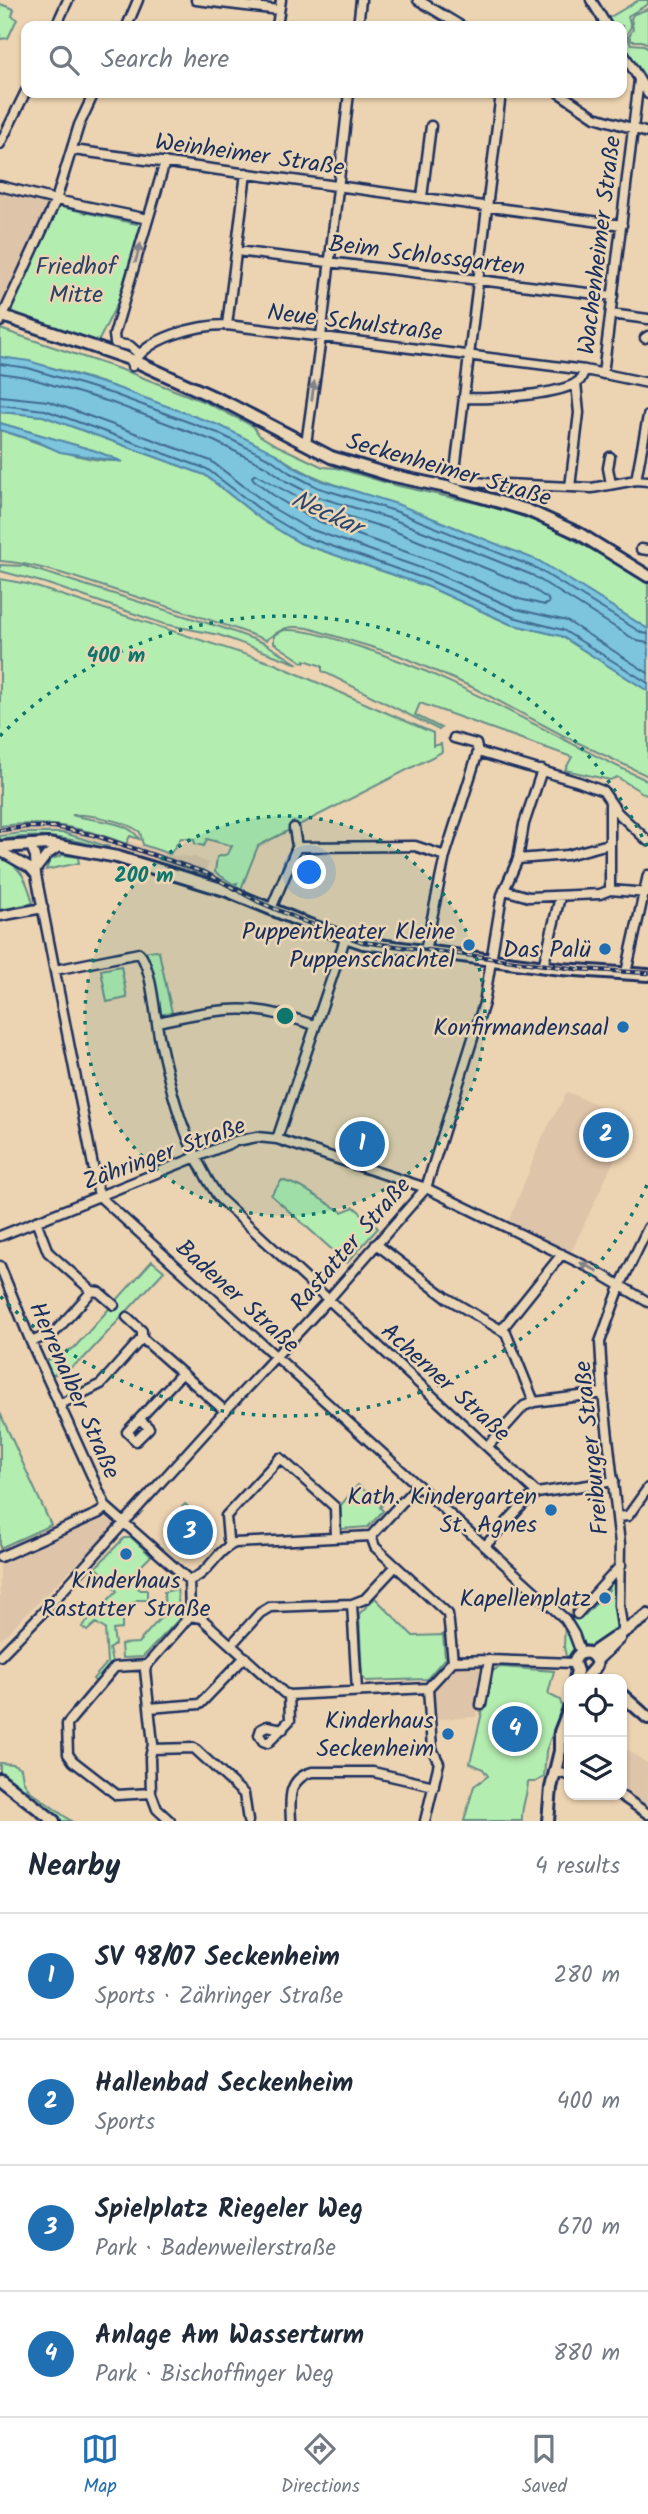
<!DOCTYPE html>
<meta charset="utf-8">
<style>
body{margin:0;font-family:Kalam,sans-serif;background:#f6f6f7;color:#1f2937}
.controls{position:absolute;right:21px;bottom:21px;display:grid;overflow:hidden;border-radius:14px;box-shadow:0 2px 5px #0004}
.controls button{width:63px;height:63px;display:grid;place-items:center;padding:0;border:0;border-bottom:2px solid #e0e1e3;background:#fff;color:#1f2937;font:35px sans-serif}
.you{position:absolute;left:310px;top:873px;width:24px;height:24px;margin:-18px;border:5px solid #fff;border-radius:50%;background:#1a73e8;box-shadow:0 0 0 10px #1a73e833}
.badge{display:grid;place-items:center;width:46px;height:46px;border-radius:50%;background:#1f6fb2;color:#fff;font-size:23px;font-weight:700}
.pin{position:absolute;translate:-50% -50%;border:4px solid #fff;box-shadow:0 2px 7px #0006}
.list{margin:0;padding:0;list-style:none}
h2{display:flex;justify-content:space-between;align-items:center;height:91px;margin:0;padding:0 28px;font-size:30px}
h2 small{font-size:23px;font-weight:400;color:#747a83}
.list li{display:grid;grid-template-columns:46px 1fr auto;gap:21px;align-items:center;box-sizing:border-box;height:126px;padding:0 28px;border-top:2px solid #e0e1e3}
.list b{display:block;font-size:26px;white-space:nowrap}
.list p{margin:0;font-size:23px;white-space:nowrap;color:#747a83}
.list em{font-size:23px;font-style:normal;color:#747a83}
.icon{flex:none;width:38px;height:38px;fill:none;stroke:currentColor;stroke-width:2;stroke-linecap:round;stroke-linejoin:round}
.map{position:relative;flex:none;width:648px;height:1821px;overflow:hidden}
.search{position:absolute;background:#fff;box-shadow:0 2px 5px #0004;left:21px;right:21px;top:21px;height:77px;display:flex;align-items:center;gap:18px;box-sizing:border-box;padding:0 24px;border-radius:14px;color:#747a83;font-size:26px}
.sheet{height:595px;background:#fff}
nav{display:flex;justify-content:space-around;align-items:center;box-sizing:border-box;height:98px;border-top:2px solid #e0e1e3;background:#fff;font-size:19px;color:#747a83}
nav a{display:grid;justify-items:center;gap:4px}
nav .on{color:#1f6fb2}
.map>svg:first-child{display:block}
.built{fill:#dec4a8}
.green{fill:#b4edb0;stroke:#688e87;stroke-width:2}
.water{fill:#7cc5dd;stroke:#5589aa;stroke-width:2}
.lines{fill:none;stroke-linecap:round;stroke-linejoin:round}
.shore{stroke:#426b91;stroke-width:2}
.street-casing{stroke:#1b2f5e;stroke-width:13}
.secondary-casing{stroke:#1b2f5e;stroke-width:16}
.street{stroke:#ead5b4;stroke-width:8}
.secondary{stroke:#ead5b4;stroke-width:10}
.rail-casing{stroke:#1b2f5e;stroke-width:4.5}
.rail{stroke:#ead5b4;stroke-width:2;stroke-dasharray:5;stroke-linecap:butt}
.oneway{fill:#828289}
.ring{fill:none;stroke:#0f766e;stroke-width:3.5;stroke-dasharray:3.5 7}
.poi-dot{fill:#1f6fb2;stroke:#ead5b4;stroke-width:2.5}
.labels{text-anchor:middle;stroke-width:5;stroke-linejoin:round;paint-order:stroke}
.street-label{font-size:24px;fill:#1b2f5e;stroke:#ead5b4}
.park-label{font-size:24px;fill:#2a4266;stroke:#ead5b4}
.poi-label{font-size:24px;fill:#1b2f5e;stroke:#ead5b4;text-anchor:end}
.water-label{font-size:26px;font-style:italic;fill:#2a4671;stroke:#ead5b4}
.centre{fill:#0f766e;stroke:#ead5b4;stroke-width:3.5}
.ring-label{font-size:21px;text-anchor:middle;font-weight:bold;fill:#0f766e;stroke:#ead5b4;stroke-width:5;stroke-linejoin:round;paint-order:stroke}
</style>
<div class="map">
<svg width="648" height="1821" viewBox="0 0 648 1821">
<rect width="100%" height="100%" fill="#ecd3b1"/>
<filter id="ink" filterUnits="userSpaceOnUse"><feTurbulence type="fractalNoise" baseFrequency=".0143" numOctaves="2"/><feDisplacementMap in="SourceGraphic" scale="14" xChannelSelector="R" yChannelSelector="G"/><feConvolveMatrix kernelMatrix="1 2 1 2 8 2 1 2 1" color-interpolation-filters="sRGB"/></filter>
<g filter="url(#ink)">
<path class="built" d="M0,190L52,204L2,302L0,301Z
M39,823L67,826L102,834L126,844L127,841L170,855L195,857L209,863L202,878L101,843L64,833H22L0,836V826Z
M567,1092L633,1120L571,1252L509,1222L542,1138Z
M99,1505L118,1523L0,1640V1548Z
M485,1663L476,1717L433,1719L431,1689L454,1664Z
M622,1746L648,1764V1810L622,1792Z"/>
<path class="green" d="M639,0H648V4L628,16L631,27L626,35L631,44L644,45L648,49V81L622,42V26H612L607,19Z
M0,4L14,9L12,16L17,19L8,38L0,39Z
M648,9V44L642,41H632L629,36L633,29L631,18L634,14Z
M58,203H62L61,207L137,224L138,219L142,220L118,302L98,342L10,313Z
M0,329L131,373L207,403L253,426L259,435L274,444L323,467L337,468L394,485L499,508L551,527L615,562L648,584V629C620,612 593,594 565,579C520,554 472,534 424,515C374,494 320,487 276,454C187,416 97,372 0,357Z
M0,412L43,416L205,475L262,520L300,543L429,587L510,624L561,636L648,691V776L566,737L472,687L398,655L308,628C286,625 283,628 266,640C218,621 170,607 121,592C81,580 41,564 0,561V430C39,442 79,462 119,461L96,451L0,423Z
M0,565L24,566L223,628L264,643L298,664L219,635L164,624L45,583L0,571Z
M0,579L27,584L275,664L433,733V746L441,744L442,752L258,846L241,889L236,886L237,883L233,884L215,872L217,857L228,854L232,846L207,839L204,846L195,844L194,839L181,838L170,854L143,845L140,832C124,820 88,814 72,815C90,821 130,820 139,839L130,836L126,844C85,827 45,820 0,826Z
M284,630C309,629 334,639 357,646C458,677 546,734 642,778L648,782V796L617,777L610,780L565,770L572,757L420,703L415,715L441,728L439,730L322,671V666L305,660L304,663L274,643V635Z
M22,833H64L109,847L108,850C74,837 35,833 0,840V836Z
M63,855L78,857L79,863L46,870L50,860Z
M0,856C22,867 27,881 33,903L0,910Z
M156,950L159,952L172,1013L158,1015L146,957L143,952Z
M121,966L127,998L107,1002L101,970Z
M282,1180L301,1187L342,1212L354,1207L378,1228L347,1263L271,1195Z
M152,1261L164,1271L84,1358L70,1368L51,1376L44,1362L74,1348Z
M0,1413L51,1525L0,1548Z
M358,1485L382,1505L380,1507L383,1511L368,1527L341,1529L340,1506Z
M185,1504L208,1523L190,1542L168,1521Z
M124,1538H132L151,1556L137,1570L140,1575L135,1579V1585L140,1590H147V1600H137L129,1607L128,1614L122,1619V1629L113,1630L115,1644L109,1649L112,1662L96,1682L93,1679L107,1663L105,1629L96,1623L87,1631L82,1627L117,1591L99,1574L101,1572L96,1567Z
M618,1572L615,1615L617,1632C604,1641 584,1660 566,1656L564,1647L565,1624L581,1612L585,1615L609,1590L605,1586Z
M177,1589L180,1618L143,1657L122,1658L121,1644L138,1643L165,1613L164,1592Z
M375,1598L413,1636L443,1635L445,1658L427,1679L366,1681L362,1676L359,1614Z
M500,1667L554,1671L548,1694L560,1700L562,1707L546,1751L544,1777L535,1782H528C527,1797 521,1807 522,1821H464L474,1786L488,1776L483,1769L470,1763L492,1671Z
M0,1763L13,1764L21,1768L23,1780L29,1790L71,1821H60L0,1775Z"/>
<path class="water" d="M0,357L29,361L115,387L221,426L276,454L293,467L322,481L397,504L539,561L648,629V691L561,636L510,624L429,587L300,543L262,520L205,475L43,416L0,412Z
M0,423L96,451L123,462L60,452L36,441L0,430Z"/>
<g class="lines">
<path class="shore" d="M0,364L28,368L113,394L218,433L272,460L290,473L319,488L395,511L536,568L642,633L648,634
M0,373L26,377L110,402L214,441L267,467L286,481L315,496L392,519L532,575L637,641L648,643
M0,396L48,401L211,461L271,507L307,528L435,573L516,609L567,621L648,673
M0,405L45,410L207,469L266,514L303,536L431,581L513,617L563,630L648,683
M255,474L311,505L389,529L527,585L548,599L549,603L545,605L519,599L438,563L312,519L277,498L254,480L252,477Z"/>
<defs>
<path id="street" d="M196,0L279,10
M418,0L461,26
M591,0L607,26
M56,26L68,0
M127,26L138,0
M277,26L281,0
M358,26L361,0
M622,51L648,94
M488,93L501,94
M501,93L454,479L485,483L592,488L636,480L648,481
M559,93L595,117L648,133
M0,144L26,91
M73,150L622,225
M0,186L56,200L148,219
M422,197L431,126
M236,251L613,296
M611,314L648,319
M0,322L56,200L79,125L94,93
M227,325L246,173
M645,338L648,336
M139,354L130,346L115,343L114,335L165,162
M132,366C145,337 198,325 227,325L585,370L648,383
M603,374L639,80
M463,398C485,399 564,396 580,380C582,377 583,373 585,370
M306,444L321,337L349,93
M610,457L608,468L611,484
M636,480L648,416
M570,487L579,413L576,383
M641,549L648,550
M454,738L476,744L478,752L579,782L603,791L618,813L648,841
M610,802V890
M294,828L297,847
M30,844L35,856L36,875L99,1196L565,1619L574,1634L581,1653
M0,851L30,868L36,875
M518,859L567,855L609,844
M37,868L47,855L60,846
M504,890L529,897L600,894L610,890L648,893
M271,909L297,847L415,846L445,856
M0,916L43,908
M425,951L445,856L478,752
M543,967L560,897
M55,970L139,953L142,957C152,974 155,1015 159,1036C171,1094 186,1149 219,1198L537,1493
M626,973L648,875
M157,1022C191,1015 226,1006 261,1011C279,1013 298,1020 315,1025
M277,1139L345,939
M0,1236L236,1141L257,1137L277,1139L426,1188L594,1270L648,1302
M376,1244L447,1298L506,1333L534,1402
M0,1266L31,1342L106,1507L189,1580L190,1616
M92,1291L99,1292L114,1305
M127,1317L142,1331V1338
M502,1329L562,1254
M31,1342L55,1332L92,1291L48,1252L36,1221
M59,1405L101,1384L142,1338L225,1411
M140,1419L149,1428L136,1441L127,1432L182,1373
M488,1446L524,1406L534,1402L603,1393
M618,1517L628,1516L648,1488
M371,1536L375,1547L448,1614L453,1661
M230,1544L228,1539L226,1516L280,1458L335,1507L336,1538
M485,1546L526,1501L537,1493L614,1481
M0,1557L99,1513L106,1507
M189,1580C209,1575 216,1550 235,1543L371,1536L418,1485
M577,1614L621,1565
M190,1616L201,1618L284,1693L289,1695L428,1688L453,1661L489,1660L574,1663
M231,1645L260,1613L270,1607L352,1604
M0,1656L48,1607L225,1411L328,1300L426,1188L484,1003L502,895L518,859L524,824L542,770
M597,1661L620,1639L623,1632L619,1605L620,1544L603,1393L600,1342L621,1284L648,1228
M147,1665L115,1667L67,1724L68,1754L73,1761L117,1795L151,1793
M357,1691L352,1604L365,1599L395,1567
M481,1705L489,1660
M149,1708L200,1704L245,1657
M283,1729L267,1726L261,1729L259,1735L263,1741L268,1743L290,1720L289,1695
M152,1749L194,1748L244,1794L248,1821
M556,1772L569,1775
M620,1795L648,1814
M170,1821L157,1809L151,1793L150,1758L153,1744L145,1670L147,1665L190,1616
M291,1821C290,1800 287,1779 312,1772H373L434,1786
M425,1821L439,1763L432,1749L428,1688"/>
<path id="secondary" d="M0,315L135,361L231,405L331,457L390,475L451,488L527,510L580,534L648,576
M0,847L48,844L117,857L225,890L307,924L363,943L561,969L648,975
M575,1679L577,1671L574,1663C576,1654 583,1650 591,1654L648,1615
M585,1679C590,1670 604,1666 591,1654
M622,1695L648,1718
M0,1779L54,1821
M548,1821L551,1788L560,1751V1732L569,1709"/>
</defs>
<use href="#street" class="street-casing"/>
<use href="#secondary" class="secondary-casing"/>
<use href="#street" class="street"/>
<use href="#secondary" class="secondary"/>
<defs>
<path id="rail" d="M0,830L26,827H55L94,835L206,873L259,902L308,923L363,942L577,969L648,973"/>
</defs>
<use href="#rail" class="rail-casing"/>
<use href="#rail" class="rail"/>
</g>
<defs><path id="oneway-solid" d="M-6-.8H1V-3.2L6.5 0L1 3.2V.8H-6Z" transform="scale(1.75)"/></defs>
<g class="oneway">
<use href="#oneway-solid" transform="translate(138 253) rotate(-74)"/>
<use href="#oneway-solid" transform="translate(313 391) rotate(-82)"/>
<use href="#oneway-solid" transform="translate(589 1267) rotate(-154)"/>
</g>
</g>
<circle cx="285" cy="1016" r="200" fill="#0f766e" fill-opacity=".12"/>
<g class="ring">
<circle cx="285" cy="1016" r="200"/>
<path d="M647 1185A399 399 0 0 1 0 1296M0 736A399 399 0 0 1 647 847"/>
</g>
<g class="poi-dot">
<circle cx="469" cy="945" r="7"/>
<circle cx="605" cy="949" r="7"/>
<circle cx="623" cy="1027" r="7"/>
<circle cx="551" cy="1510" r="7"/>
<circle cx="126" cy="1554" r="7"/>
<circle cx="605" cy="1598" r="7"/>
<circle cx="448" cy="1734" r="7"/>
</g>
<g class="labels">
<g class="street-label">
<text transform="translate(250 154) rotate(8)" y="8">Weinheimer Straße</text>
<text transform="translate(599 245) rotate(-83)" y="8">Wachenheimer Straße</text>
<text transform="translate(427 255) rotate(7)" y="8">Beim Schlossgarten</text>
<text transform="translate(355 322) rotate(7)" y="8">Neue Schulstraße</text>
<text transform="translate(449 469) rotate(16)" y="8">Seckenheimer Straße</text>
<text transform="translate(164 1153) rotate(-20)" y="8">Zähringer Straße</text>
<text transform="translate(350 1244) rotate(-49)" y="8">Rastatter Straße</text>
<text transform="translate(238 1296) rotate(42)" y="8">Badener Straße</text>
<text transform="translate(446 1382) rotate(42)" y="8">Acherner Straße</text>
<text transform="translate(75 1390) rotate(66)" y="8">Herrenalber Straße</text>
<text transform="translate(591 1448) rotate(-96)" y="8">Freiburger Straße</text>
</g>
<g class="park-label">
<text x="76" y="274">Friedhof<tspan x="76" dy="28">Mitte</tspan></text>
</g>
<g class="poi-label">
<text x="455" y="939">Puppentheater Kleine<tspan x="455" dy="28">Puppenschachtel</tspan></text>
<text x="591" y="957">Das Palü</text>
<text x="609" y="1035">Konfirmandensaal</text>
<text x="537" y="1504">Kath. Kindergarten<tspan x="537" dy="28">St. Agnes</tspan></text>
<text x="126" y="1588" text-anchor="middle">Kinderhaus<tspan x="126" dy="28">Rastatter Straße</tspan></text>
<text x="591" y="1606">Kapellenplatz</text>
<text x="434" y="1728">Kinderhaus<tspan x="434" dy="28">Seckenheim</tspan></text>
</g>
<g class="water-label">
<text transform="translate(327 512) rotate(25)" y="9">Neckar</text>
</g>
</g>
<circle cx="285" cy="1016" r="10" class="centre"/>
<g class="ring-label">
<text x="116" y="662">400 m</text>
<text x="144" y="882">200 m</text>
</g>
</svg>
<div class="controls">
<button><svg class="icon" aria-label="locate" viewBox="0 0 24 24"><circle cx="12" cy="12" r="6"/><path d="M12 2v4M12 18v4M2 12h4M18 12h4"/></svg></button>
<button><svg class="icon" aria-label="layers" viewBox="0 0 24 24"><path d="M12 4l9 5-9 5-9-5zM3 14l9 5 9-5"/></svg></button>
</div>
<div class="you"></div>
<div class="pin badge" style="left:362px;top:1144px">1</div>
<div class="pin badge" style="left:606px;top:1135px">2</div>
<div class="pin badge" style="left:190px;top:1532px">3</div>
<div class="pin badge" style="left:515px;top:1729px">4</div>
<div class="search"><svg class="icon" aria-label="search" viewBox="0 0 24 24"><circle cx="10" cy="10" r="6"/><path d="M15 15l6 6"/></svg>Search here</div>
</div>
<section class="sheet">
<h2>Nearby<small>4 results</small></h2>
<ul class="list">
<li><span class="badge">1</span><div><b>SV 98/07 Seckenheim</b><p>Sports · Zähringer Straße</p></div><em>280 m</em></li>
<li><span class="badge">2</span><div><b>Hallenbad Seckenheim</b><p>Sports</p></div><em>400 m</em></li>
<li><span class="badge">3</span><div><b>Spielplatz Riegeler Weg</b><p>Park · Badenweilerstraße</p></div><em>670 m</em></li>
<li><span class="badge">4</span><div><b>Anlage Am Wasserturm</b><p>Park · Bischoffinger Weg</p></div><em>880 m</em></li>
</ul>
</section>
<nav>
<a class="on"><svg class="icon" aria-label="map" viewBox="0 0 24 24"><path d="M3 6l6-2 6 2 6-2v14l-6 2-6-2-6 2zM9 4v14M15 6v14"/></svg>Map</a>
<a><svg class="icon" aria-label="directions" viewBox="0 0 24 24"><path d="M12 3l9 9-9 9-9-9zM9 14v-3h6M13 9l2 2-2 2"/></svg>Directions</a>
<a><svg class="icon" aria-label="saved" viewBox="0 0 24 24"><path d="M7 4h10v16l-5-4-5 4z"/></svg>Saved</a>
</nav>
